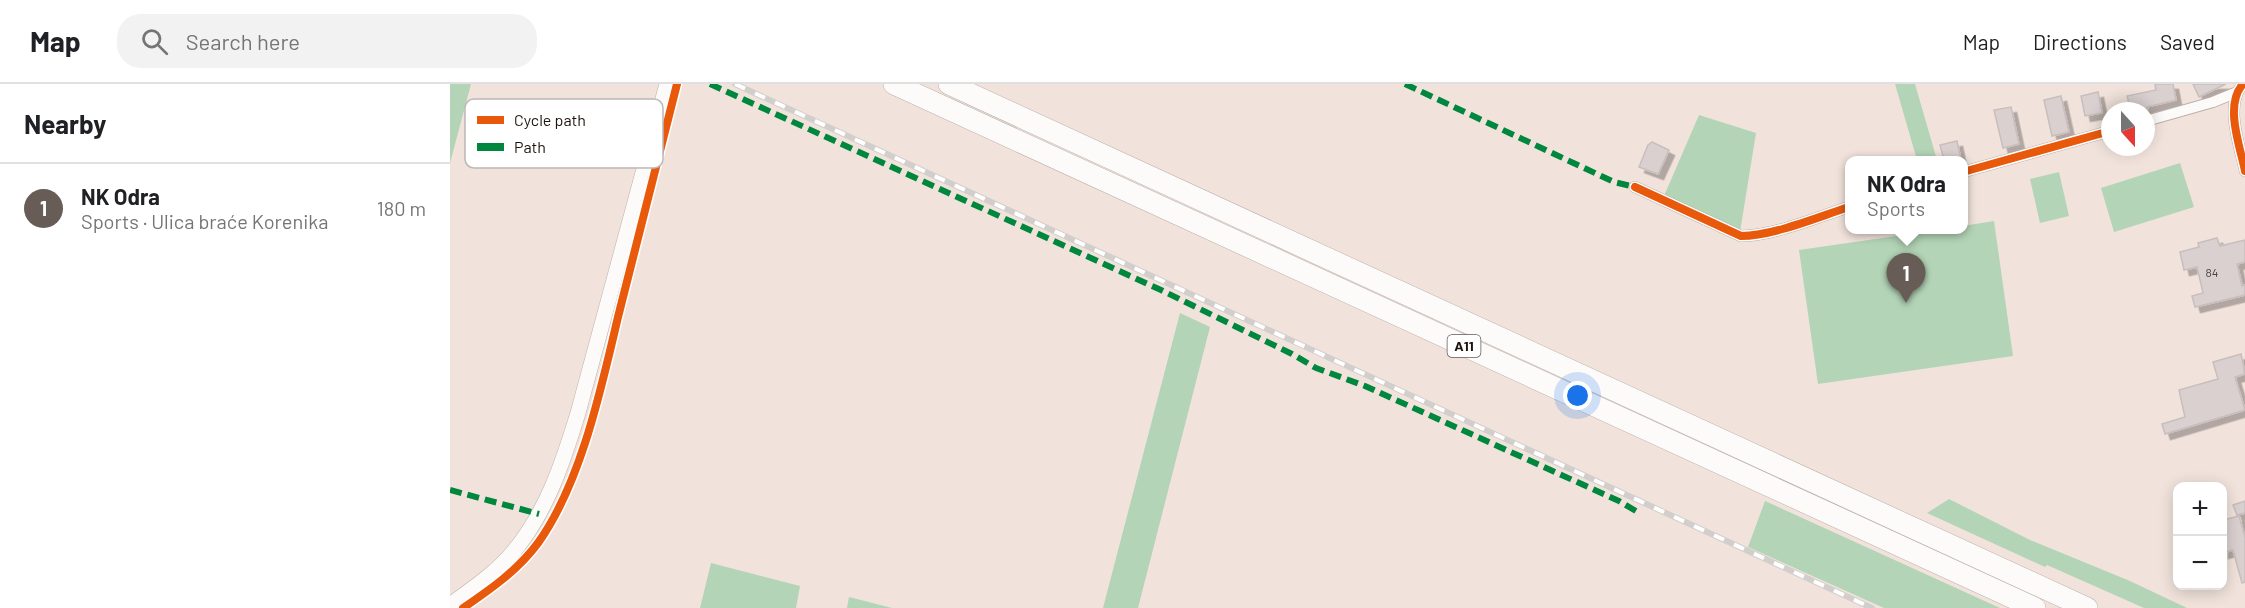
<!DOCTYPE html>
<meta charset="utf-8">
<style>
body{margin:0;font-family:Barlow,sans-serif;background:#f2f2f2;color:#202124}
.controls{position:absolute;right:18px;bottom:18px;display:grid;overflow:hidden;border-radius:12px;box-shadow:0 3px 15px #0003}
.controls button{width:54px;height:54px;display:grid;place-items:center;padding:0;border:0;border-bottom:2px solid #e0e0e0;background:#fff;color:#202124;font:30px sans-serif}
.compass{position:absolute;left:1651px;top:18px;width:54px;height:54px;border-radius:50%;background:#fff;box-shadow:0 3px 15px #0003;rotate:159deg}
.you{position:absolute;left:1128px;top:312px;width:21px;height:21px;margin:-15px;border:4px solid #fff;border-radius:50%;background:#1a73e8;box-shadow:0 0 0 9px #1a73e833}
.badge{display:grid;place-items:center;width:39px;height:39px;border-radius:50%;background:#675c56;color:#fff;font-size:20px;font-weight:700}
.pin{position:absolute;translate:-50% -50px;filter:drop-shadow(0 2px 3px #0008)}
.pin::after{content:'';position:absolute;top:32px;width:21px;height:18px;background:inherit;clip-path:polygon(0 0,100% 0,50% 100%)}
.popup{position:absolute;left:1395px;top:72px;width:123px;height:78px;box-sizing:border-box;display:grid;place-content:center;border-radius:12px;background:#fff;filter:drop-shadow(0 2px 4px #0005);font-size:20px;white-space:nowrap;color:#757577}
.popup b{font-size:22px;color:#202124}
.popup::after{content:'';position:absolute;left:50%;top:100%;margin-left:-12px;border:12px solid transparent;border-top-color:#fff}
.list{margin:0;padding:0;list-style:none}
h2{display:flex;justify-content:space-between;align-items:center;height:78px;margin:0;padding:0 24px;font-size:26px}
h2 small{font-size:20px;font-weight:400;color:#757577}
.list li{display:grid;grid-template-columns:39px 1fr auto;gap:18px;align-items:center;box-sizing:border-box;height:90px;padding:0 24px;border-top:2px solid #e0e0e0}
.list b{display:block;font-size:22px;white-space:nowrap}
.list p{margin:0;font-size:20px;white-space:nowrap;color:#757577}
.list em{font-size:20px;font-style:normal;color:#757577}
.icon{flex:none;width:33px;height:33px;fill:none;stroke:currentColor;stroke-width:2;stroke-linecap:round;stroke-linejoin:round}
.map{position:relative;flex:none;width:1795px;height:524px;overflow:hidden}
header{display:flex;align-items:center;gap:36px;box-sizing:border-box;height:84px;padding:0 30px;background:#fff;border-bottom:2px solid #e0e0e0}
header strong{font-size:28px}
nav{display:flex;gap:33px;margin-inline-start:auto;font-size:21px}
.search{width:420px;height:54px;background:#f2f2f2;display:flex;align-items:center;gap:15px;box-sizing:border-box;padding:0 21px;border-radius:24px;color:#757577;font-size:22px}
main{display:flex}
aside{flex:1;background:#fff}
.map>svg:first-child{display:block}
.green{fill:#b3d4b6}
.building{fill:#dad0d0;stroke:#c8bebe;stroke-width:1.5;filter:url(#shadow)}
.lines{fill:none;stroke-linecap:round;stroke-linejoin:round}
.street-casing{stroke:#bcb0aa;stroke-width:12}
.secondary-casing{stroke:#bcb0aa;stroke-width:16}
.highway-casing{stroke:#bcb0aa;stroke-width:22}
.street{stroke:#fdfbfa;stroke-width:10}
.secondary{stroke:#fdfbfa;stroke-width:15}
.highway{stroke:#fdfbfa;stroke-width:21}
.rail-casing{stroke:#d2cecc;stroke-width:6}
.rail{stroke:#fff;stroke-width:4;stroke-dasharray:11;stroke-linecap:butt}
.quiet{stroke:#00873e;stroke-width:6;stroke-dasharray:12 6;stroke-linecap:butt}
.cycleway-casing{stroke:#fff;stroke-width:11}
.cycleway{stroke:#e8590c;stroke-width:8}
.labels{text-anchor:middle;stroke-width:4.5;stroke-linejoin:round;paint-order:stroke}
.number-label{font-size:12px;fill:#4d4440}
.shield{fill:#fff;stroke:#615a57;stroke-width:1.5}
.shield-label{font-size:14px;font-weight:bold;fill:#1d140f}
.key{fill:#fff;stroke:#bbb8b7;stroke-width:1.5}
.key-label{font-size:16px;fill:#1d140f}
</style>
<header>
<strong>Map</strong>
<div class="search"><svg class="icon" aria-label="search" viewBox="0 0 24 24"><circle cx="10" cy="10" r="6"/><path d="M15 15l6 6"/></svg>Search here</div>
<nav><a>Map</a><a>Directions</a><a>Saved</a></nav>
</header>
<main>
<aside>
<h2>Nearby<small></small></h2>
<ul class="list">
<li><span class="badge">1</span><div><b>NK Odra</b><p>Sports · Ulica braće Korenika</p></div><em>180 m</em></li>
</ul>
</aside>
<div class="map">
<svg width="1795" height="524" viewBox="0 0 1795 524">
<defs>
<filter id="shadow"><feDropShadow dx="5.5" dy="5.5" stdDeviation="0" flood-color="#0004"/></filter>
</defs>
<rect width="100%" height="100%" fill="#f1e3db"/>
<path class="green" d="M0,0H21L0,79Z
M1445,0H1465L1487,76H1467Z
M1249,31L1306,49L1290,148L1214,112Z
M1730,79L1744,123L1664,148L1651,104Z
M1609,88L1619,132L1590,139L1580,95Z
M1544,137L1563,272L1368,300L1349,166L1488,146H1513V142Z
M730,229L760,243L688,524H653Z
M1499,415L1580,456L1680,497L1737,524H1694L1597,481L1595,483L1477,429Z
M1315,417L1550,524H1434L1298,463Z
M261,479L350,502L346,524H250Z
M399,513L442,524H397Z"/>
<path class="building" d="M1705,0H1723L1726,16L1697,23L1698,25L1681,27L1677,12L1706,6Z
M1743,0H1776L1749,13Z
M1648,8L1652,29L1635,32L1631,12Z
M1611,12L1619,48L1602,52L1594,16Z
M1561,23L1569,60L1553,64L1544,26Z
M1507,57L1511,76H1494L1490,61Z
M1202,58L1219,66L1208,90L1189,83L1198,61Z
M1767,154L1770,162L1795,156V178L1787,180L1792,202L1795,201V211L1745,223L1742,212L1753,209L1747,183L1734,186L1730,168L1749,163L1748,159Z
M1791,270L1795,290L1785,293L1795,326L1715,350L1712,340L1735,333L1729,306L1768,295L1763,278Z
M1795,417V429L1787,431L1783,421Z
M1789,432L1795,453V498L1792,499L1783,466L1773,469V436Z"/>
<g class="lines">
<defs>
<path id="street" d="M1793,0C1774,21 1790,62 1795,87
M1696,37L1763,18L1785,9
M1513,88L1660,47
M1185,103L1291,152C1323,152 1368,133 1399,123"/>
<path id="secondary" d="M0,521C22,505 47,488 64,467C97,427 113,378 128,329L217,0"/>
<path id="highway" d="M444,0L1585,524
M499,0L1637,524"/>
</defs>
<use href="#street" class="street-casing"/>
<use href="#secondary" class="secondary-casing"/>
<use href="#highway" class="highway-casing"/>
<use href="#street" class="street"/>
<use href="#secondary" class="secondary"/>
<use href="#highway" class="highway"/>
<defs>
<path id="rail" d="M285,0L1422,524"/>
</defs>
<use href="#rail" class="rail-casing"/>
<use href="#rail" class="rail"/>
<path class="quiet" d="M260,0L711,206L842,270L866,284L915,302L1169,417L1191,430
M955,0L1164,98L1185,103
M0,406L89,430"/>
<defs>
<path id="cycleway" d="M1793,0C1774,21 1790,62 1795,87
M1513,88L1660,47
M1185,103L1291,152C1323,152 1368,133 1399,123
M13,524C41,505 68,486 88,459C131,399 151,305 168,233C188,155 207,78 227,0"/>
</defs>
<use href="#cycleway" class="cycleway-casing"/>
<use href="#cycleway" class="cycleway"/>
</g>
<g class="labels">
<g class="number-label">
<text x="1762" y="193">84</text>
</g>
<rect class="shield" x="997.5" y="251" width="33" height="22" rx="4.5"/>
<g class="shield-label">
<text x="1014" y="267">A11</text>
</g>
</g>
<rect x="15" y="15" width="198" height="69" rx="9" class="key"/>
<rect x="27" y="32" width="27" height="8" fill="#e8590c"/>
<rect x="27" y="59" width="27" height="8" fill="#00873e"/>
<g class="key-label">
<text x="64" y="42">Cycle path</text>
<text x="64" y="69">Path</text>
</g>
</svg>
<div class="controls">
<button>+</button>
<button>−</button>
</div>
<svg class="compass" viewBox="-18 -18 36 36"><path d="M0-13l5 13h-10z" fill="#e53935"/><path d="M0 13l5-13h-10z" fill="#757577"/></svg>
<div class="you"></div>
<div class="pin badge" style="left:1456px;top:219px">1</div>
<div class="popup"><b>NK Odra</b>Sports</div>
</div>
</main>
